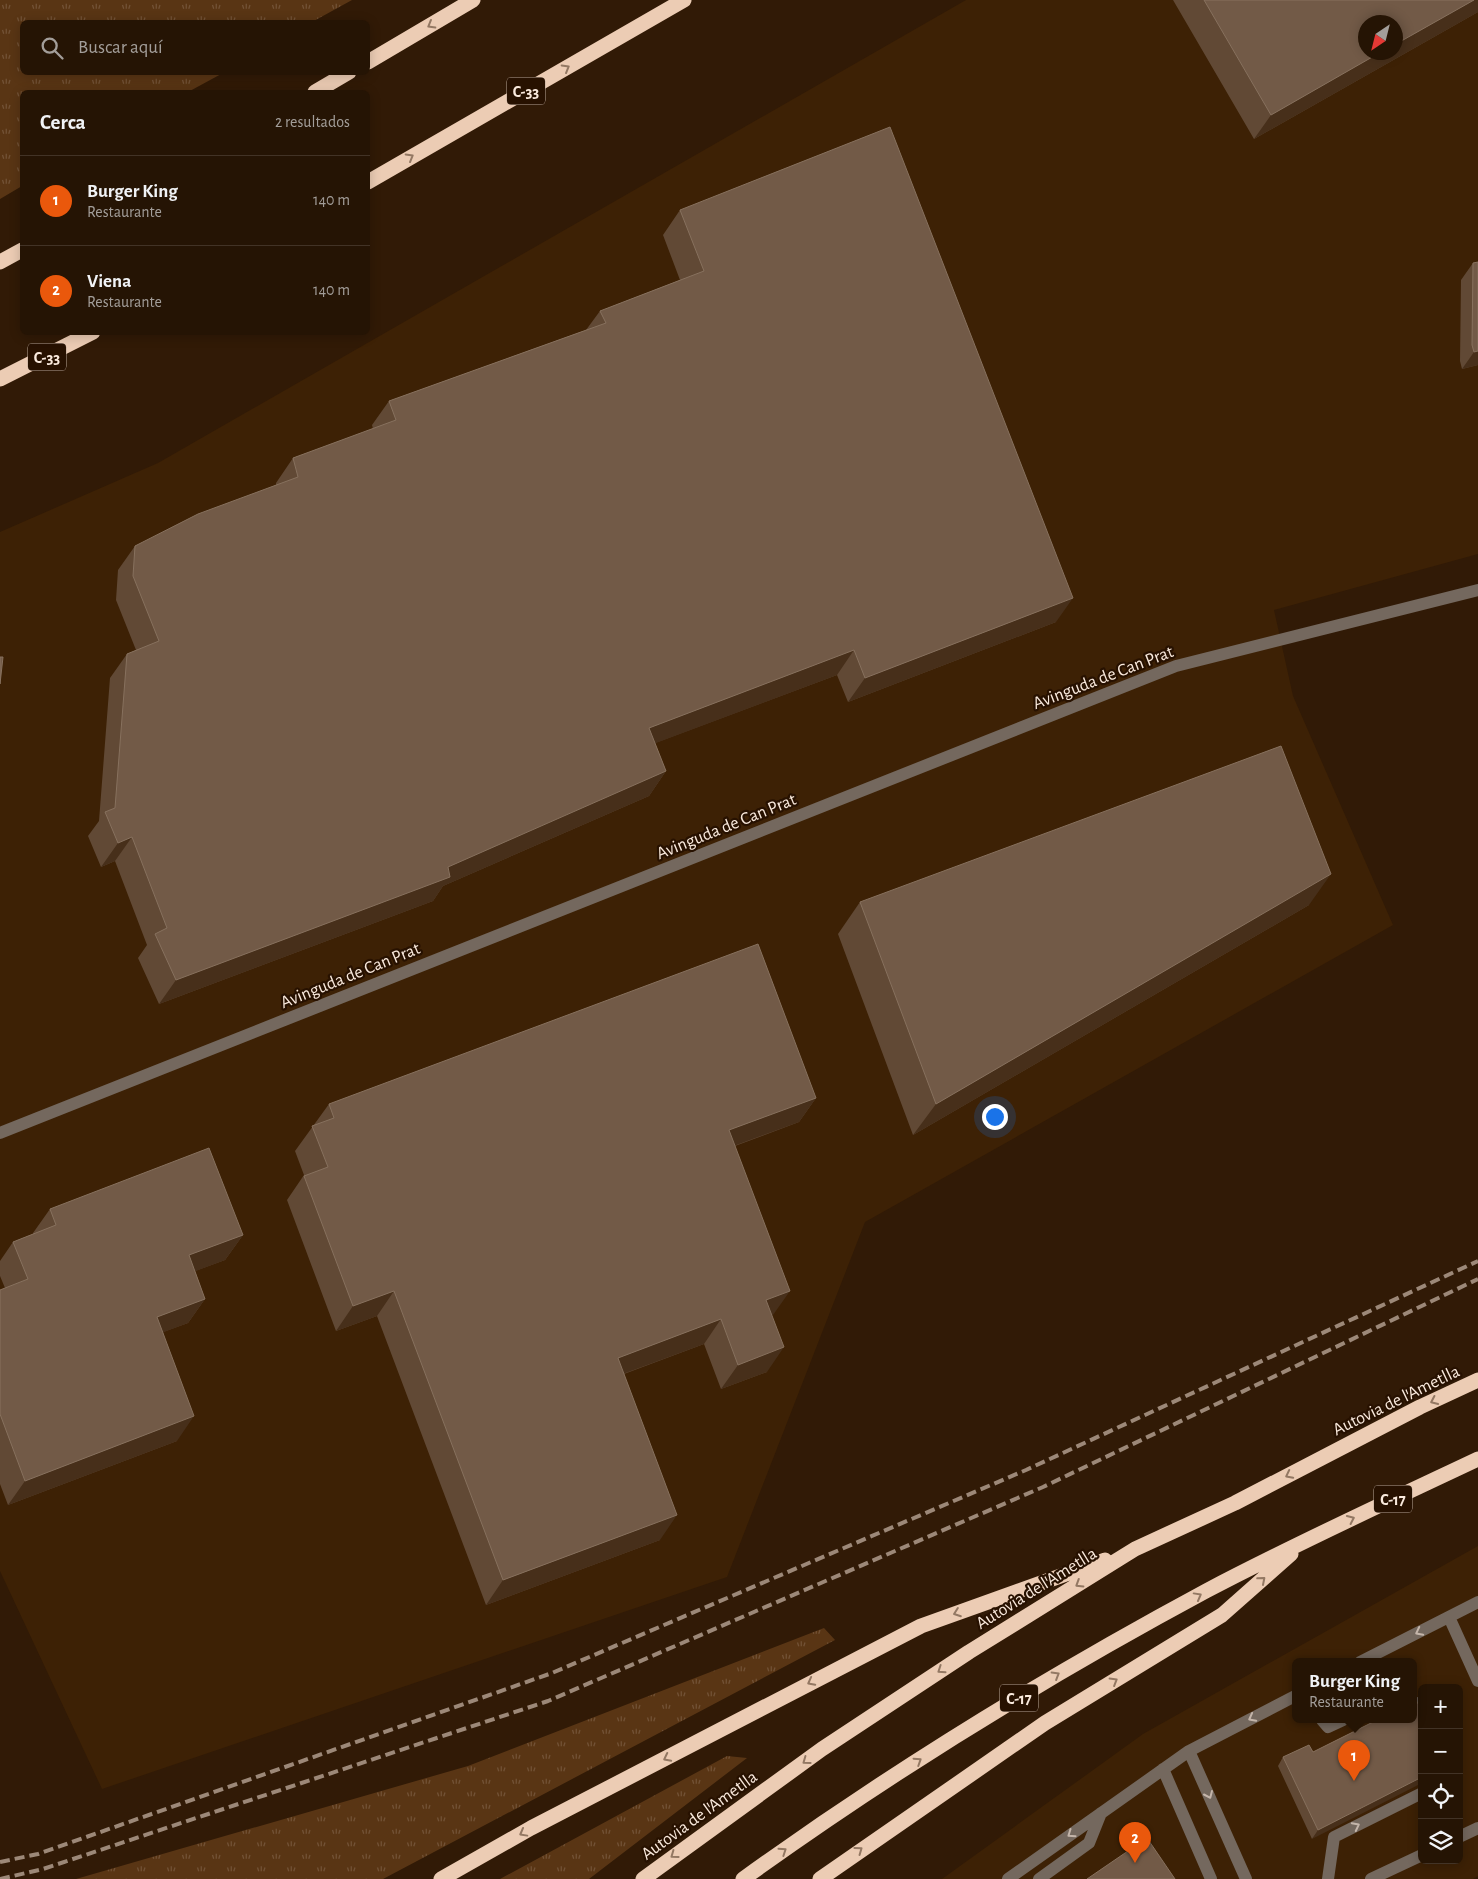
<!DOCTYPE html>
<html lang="es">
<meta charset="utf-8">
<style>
body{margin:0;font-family:"Alegreya Sans",sans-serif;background:#2d1d0e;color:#f1f3f6}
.controls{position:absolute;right:15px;bottom:15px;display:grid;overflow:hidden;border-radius:8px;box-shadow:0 2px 12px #0003}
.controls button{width:45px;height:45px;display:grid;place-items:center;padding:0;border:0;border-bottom:1px solid #423326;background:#251404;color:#f1f3f6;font:25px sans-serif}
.compass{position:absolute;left:1358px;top:15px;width:45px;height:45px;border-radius:50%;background:#251404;box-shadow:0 2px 12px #0003;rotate:215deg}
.you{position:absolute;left:994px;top:1116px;width:18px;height:18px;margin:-12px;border:4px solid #fff;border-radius:50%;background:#1a73e8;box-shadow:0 0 0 8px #1a73e833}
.badge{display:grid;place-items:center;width:32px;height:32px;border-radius:50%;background:#ea580c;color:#fff;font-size:16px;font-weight:700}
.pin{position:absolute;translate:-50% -41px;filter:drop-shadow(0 1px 2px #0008)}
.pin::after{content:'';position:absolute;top:26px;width:18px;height:15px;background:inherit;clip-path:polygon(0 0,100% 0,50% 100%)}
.popup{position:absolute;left:1292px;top:1658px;width:125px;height:65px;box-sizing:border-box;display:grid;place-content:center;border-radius:8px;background:#251404;filter:drop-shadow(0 1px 4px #0005);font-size:16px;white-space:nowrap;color:#a39e9a}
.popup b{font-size:19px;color:#f1f3f6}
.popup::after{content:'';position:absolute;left:50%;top:100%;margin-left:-10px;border:10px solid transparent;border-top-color:#251404}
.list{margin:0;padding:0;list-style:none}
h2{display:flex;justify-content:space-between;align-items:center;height:65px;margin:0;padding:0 20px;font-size:21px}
h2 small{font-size:16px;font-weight:400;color:#a39e9a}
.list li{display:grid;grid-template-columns:32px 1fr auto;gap:15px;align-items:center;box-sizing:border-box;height:90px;padding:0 20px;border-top:1px solid #423326}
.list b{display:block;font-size:19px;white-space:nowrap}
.list p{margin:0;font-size:16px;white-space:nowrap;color:#a39e9a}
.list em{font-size:16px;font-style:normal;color:#a39e9a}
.icon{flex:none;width:28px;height:28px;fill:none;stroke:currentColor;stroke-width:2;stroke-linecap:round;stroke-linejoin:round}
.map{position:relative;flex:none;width:1478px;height:1879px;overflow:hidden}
.search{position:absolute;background:#251404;box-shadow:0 2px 12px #0003;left:20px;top:20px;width:350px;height:55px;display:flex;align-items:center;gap:12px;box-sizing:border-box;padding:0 18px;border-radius:8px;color:#a39e9a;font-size:19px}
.panel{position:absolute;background:#251404;box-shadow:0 2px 12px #0003;left:20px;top:90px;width:350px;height:245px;border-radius:8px}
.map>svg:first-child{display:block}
.built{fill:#3d2105;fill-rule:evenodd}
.grass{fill:url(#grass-tufts)}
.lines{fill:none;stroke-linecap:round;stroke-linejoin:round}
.minor{stroke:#74685e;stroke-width:12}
.highway{stroke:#ecccb4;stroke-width:15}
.rail{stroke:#9c8878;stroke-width:4;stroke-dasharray:10 5;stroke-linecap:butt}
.wall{fill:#614935}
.shaded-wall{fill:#472f1a}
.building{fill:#725a47;stroke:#87715e}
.oneway{stroke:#937863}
.oneway2{stroke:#c4b5aa}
.labels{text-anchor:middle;stroke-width:4.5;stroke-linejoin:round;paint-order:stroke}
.shield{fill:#271100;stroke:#baa89a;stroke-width:1}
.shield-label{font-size:16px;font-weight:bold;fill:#f9e9dc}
.street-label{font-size:18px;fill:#f9e9dc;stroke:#271100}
</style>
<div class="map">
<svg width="1478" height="1879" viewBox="0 0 1478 1879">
<defs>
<pattern id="grass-tufts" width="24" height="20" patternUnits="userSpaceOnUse" patternTransform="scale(1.25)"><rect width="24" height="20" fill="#593514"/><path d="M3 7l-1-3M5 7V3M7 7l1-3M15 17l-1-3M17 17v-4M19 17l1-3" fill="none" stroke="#725236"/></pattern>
</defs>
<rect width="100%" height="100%" fill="#311a06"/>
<path class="built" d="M966,0H1478V554L1274,610L1293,696L1393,925L865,1222L727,1577L102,1789L0,1571V532L158,463ZM1366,22H1396V52H1366Z
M1478,1546V1876L1473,1879H942L1143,1734ZM1295,1662H1413V1720H1295ZM1422,1688H1459V1860H1422Z"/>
<path class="grass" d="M0,0H352L312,22H22V72L223,73L188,92H22V186L0,199Z
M824,1628L835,1640L383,1879H76L468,1766Z
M727,1756L747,1758L589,1879H500Z"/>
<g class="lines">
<path class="minor" d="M0,1133L1176,666L1478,590
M1449,1617L1478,1681
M1360,1662L1478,1602
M1413,1702L1422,1705
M1322,1720L1328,1727L1343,1720
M1189,1751L1246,1879
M1163,1769L1211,1879
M1459,1837L1478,1828
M1008,1879L1189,1751L1295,1696
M1039,1879L1089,1843L1101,1813
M1328,1879L1334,1837L1422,1793
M1371,1879L1422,1855"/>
<path class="highway" d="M368,62L473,0
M315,92L349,72
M368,182L684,0
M0,262L22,250
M0,379L93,332
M441,1879L531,1828L921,1626L1105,1560
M643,1879L822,1749L969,1652L1135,1549L1235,1503L1420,1407L1478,1380
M743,1879C890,1773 1046,1677 1206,1591C1295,1544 1387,1502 1478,1459
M820,1879L1045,1723L1222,1615L1291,1554"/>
<path class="rail" d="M0,1862L38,1854L552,1673L1026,1470L1478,1261
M0,1879L43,1869L548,1701L1043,1487L1478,1279"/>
</g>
<path class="wall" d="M1173,0H1478V12L1254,139Z
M680,210L1056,622L848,702L837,675L655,743L666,771L649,796L443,886L433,901L159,1004L138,958L147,945L115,861L101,867L88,836L99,821L110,678L127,654L136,650L116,600L118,570L135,546L276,485V483L293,458L373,429L372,425L389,401L586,330L600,311L680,280L663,235Z
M1478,262V365L1462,369L1460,361L1461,280L1473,263Z
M860,902L1309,905L913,1135L838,934Z
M816,1098L799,1122L735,1146L773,1315H772L767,1372L721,1389L704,1344L624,1374L660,1540L486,1605L377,1316L336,1331L287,1200L304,1175L295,1151L329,1104Z
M50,1209L243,1235L225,1260L195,1271L205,1299L188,1323L163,1332L177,1441L8,1505L0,1484V1290L5,1288L0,1276V1261L13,1242L33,1234V1233Z
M1413,1720L1312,1839L1278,1766L1283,1757L1313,1752Z"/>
<path class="shaded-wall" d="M1474,0H1478V12L1254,139L1271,115L1381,52H1396V44Z
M1478,351V365L1462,369L1474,352Z
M1073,598L1056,622L848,702L865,678Z
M854,650L837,675L632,752L649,728Z
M666,771L649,796L443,886L433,901L159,1004L176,980Z
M132,837L115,861L101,867L118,843Z
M1331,874L1309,905L913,1135L936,1104Z
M816,1098L799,1122L712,1154L729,1130Z
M243,1235L225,1260L172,1280L189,1255Z
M394,1291L377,1316L336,1331L353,1306Z
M790,1291L773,1315L749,1324L766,1300Z
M205,1299L188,1323L140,1341L157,1317Z
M721,1319L704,1344L601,1382L618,1358Z
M784,1347L767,1372L721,1389L738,1365Z
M194,1416L177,1441L8,1505L25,1481Z
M677,1515L660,1540L486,1605L503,1580Z
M1422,1777V1783L1312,1839L1318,1830Z"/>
<path class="building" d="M1204,0H1474L1396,44V22H1366V52H1381L1271,115Z
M890,127L1073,598L865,678L854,650L649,728L666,771L448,867L450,877L176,980L155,934L167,928L132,837L118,843L105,812L115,808L127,654L159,641L133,576L135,546L198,514L298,477L293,458L396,420L389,401L606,323L600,311L704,271L680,210Z
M1478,262V351L1474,352L1472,345L1473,263Z
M0,657H3L0,684Z
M1281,746L1331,874L936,1104L860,902Z
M758,944L816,1098L729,1130L790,1291L766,1300L784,1347L738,1365L721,1319L618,1358L677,1515L503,1580L394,1291L353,1306L304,1176L328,1167L312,1126L334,1118L329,1104Z
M209,1148L243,1235L189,1255L205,1299L157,1317L194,1416L25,1481L0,1414V1290L28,1279L13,1242L56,1225L50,1209Z
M1416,1700L1422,1711V1777L1318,1830L1283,1757L1309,1745L1313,1752L1377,1720H1413V1702Z
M1147,1838L1175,1879H1087Z"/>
<defs><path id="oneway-chevron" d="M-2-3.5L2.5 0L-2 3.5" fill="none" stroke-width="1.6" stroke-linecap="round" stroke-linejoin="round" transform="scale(1.25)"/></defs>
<g class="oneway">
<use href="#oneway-chevron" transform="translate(431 25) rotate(150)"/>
<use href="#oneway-chevron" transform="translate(566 68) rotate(-30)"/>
<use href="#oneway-chevron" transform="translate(410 157) rotate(-30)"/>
<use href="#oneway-chevron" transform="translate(1434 1401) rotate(155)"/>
<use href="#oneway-chevron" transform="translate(1289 1475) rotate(153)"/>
<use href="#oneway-chevron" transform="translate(1351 1519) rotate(-25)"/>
<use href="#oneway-chevron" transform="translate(1262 1580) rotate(-41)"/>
<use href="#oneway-chevron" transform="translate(1079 1584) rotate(148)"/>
<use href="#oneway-chevron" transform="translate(1198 1596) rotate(-29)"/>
<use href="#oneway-chevron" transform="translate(957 1613) rotate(160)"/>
<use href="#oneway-chevron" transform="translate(941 1670) rotate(146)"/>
<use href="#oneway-chevron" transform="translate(1056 1675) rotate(-31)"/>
<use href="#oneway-chevron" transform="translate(1114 1681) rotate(-31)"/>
<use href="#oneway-chevron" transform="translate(811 1682) rotate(152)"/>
<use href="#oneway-chevron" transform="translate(667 1758) rotate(153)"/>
<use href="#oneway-chevron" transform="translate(806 1761) rotate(144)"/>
<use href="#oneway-chevron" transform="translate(918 1761) rotate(-33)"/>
<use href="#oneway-chevron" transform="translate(523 1833) rotate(151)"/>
<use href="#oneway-chevron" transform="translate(859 1850) rotate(-36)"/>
<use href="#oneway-chevron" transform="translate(783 1851) rotate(-34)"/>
<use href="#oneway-chevron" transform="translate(674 1855) rotate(144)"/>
</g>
<g class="oneway2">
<use href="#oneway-chevron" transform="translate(1419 1632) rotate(153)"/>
<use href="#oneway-chevron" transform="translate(1252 1718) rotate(152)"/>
<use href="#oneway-chevron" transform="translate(1209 1795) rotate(66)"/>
<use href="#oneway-chevron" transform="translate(1356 1826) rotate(-27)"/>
<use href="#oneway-chevron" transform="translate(1071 1834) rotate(145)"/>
</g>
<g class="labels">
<g class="shield">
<rect x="507" y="77.5" width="38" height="27" rx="4"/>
<rect x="28" y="343.5" width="38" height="27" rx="4"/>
<rect x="1374" y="1485.5" width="38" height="27" rx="4"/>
<rect x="1000" y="1684.5" width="38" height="27" rx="4"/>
</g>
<g class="shield-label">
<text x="526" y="97">C-33</text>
<text x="47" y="363">C-33</text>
<text x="1393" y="1505">C-17</text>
<text x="1019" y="1704">C-17</text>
</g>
<g class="street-label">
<text transform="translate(1103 677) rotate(-21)" y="6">Avinguda de Can Prat</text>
<text transform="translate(726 826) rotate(-22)" y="6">Avinguda de Can Prat</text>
<text transform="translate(350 975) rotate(-22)" y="6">Avinguda de Can Prat</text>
<text transform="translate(1396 1400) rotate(-26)" y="6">Autovia de l'Ametlla</text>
<text transform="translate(1036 1588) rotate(-32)" y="6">Autovia de l'Ametlla</text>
<text transform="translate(699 1815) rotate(-36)" y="6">Autovia de l'Ametlla</text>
</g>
</g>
</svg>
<div class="controls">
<button>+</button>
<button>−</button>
<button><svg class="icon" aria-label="locate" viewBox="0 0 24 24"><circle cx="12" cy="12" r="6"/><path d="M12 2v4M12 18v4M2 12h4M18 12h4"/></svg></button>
<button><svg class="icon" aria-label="layers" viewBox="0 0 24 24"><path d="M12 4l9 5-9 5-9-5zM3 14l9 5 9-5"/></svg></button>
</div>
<svg class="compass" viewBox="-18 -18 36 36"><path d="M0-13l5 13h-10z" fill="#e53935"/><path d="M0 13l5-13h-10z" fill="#a39e9a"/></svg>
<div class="you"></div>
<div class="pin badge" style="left:1354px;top:1781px">1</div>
<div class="popup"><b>Burger King</b>Restaurante</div>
<div class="pin badge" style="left:1135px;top:1863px">2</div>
<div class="search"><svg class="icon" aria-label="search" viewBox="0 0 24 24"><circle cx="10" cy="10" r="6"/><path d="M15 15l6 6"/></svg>Buscar aquí</div>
<section class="panel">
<h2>Cerca<small>2 resultados</small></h2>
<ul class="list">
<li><span class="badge">1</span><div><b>Burger King</b><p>Restaurante</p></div><em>140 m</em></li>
<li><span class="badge">2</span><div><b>Viena</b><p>Restaurante</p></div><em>140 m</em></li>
</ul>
</section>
</div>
